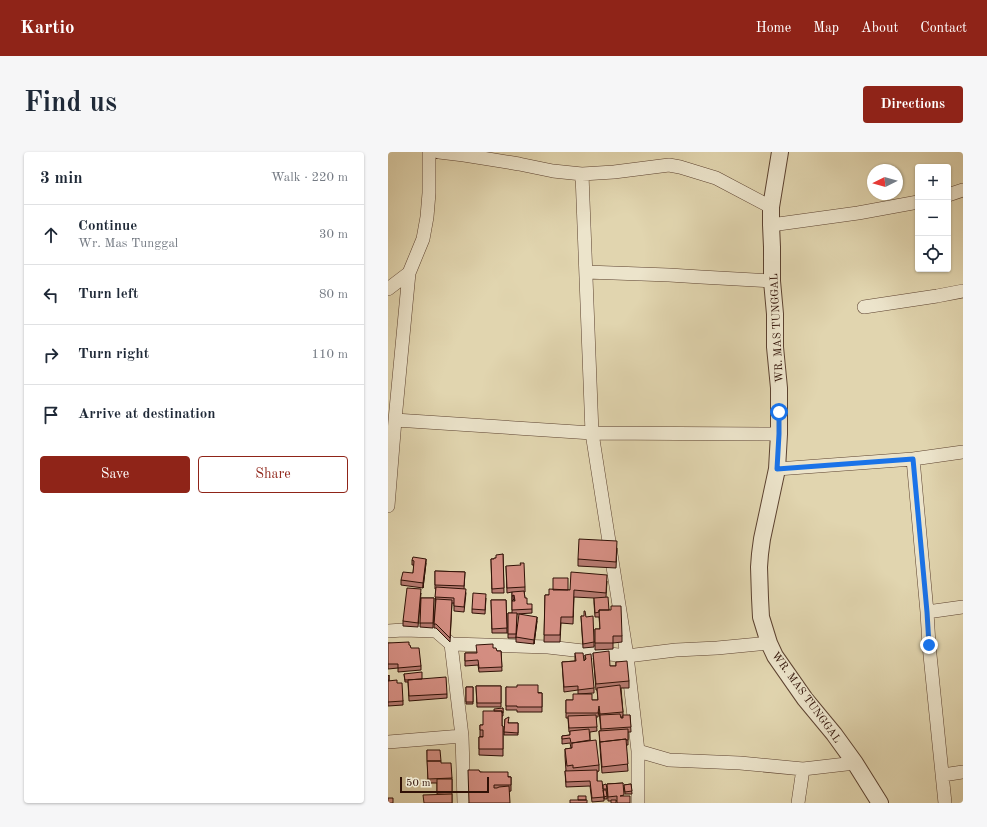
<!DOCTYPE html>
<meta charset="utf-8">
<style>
body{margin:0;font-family:"Old Standard TT",serif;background:#f6f6f7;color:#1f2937}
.controls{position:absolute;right:12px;top:12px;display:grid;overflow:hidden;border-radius:4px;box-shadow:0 1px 3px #0004}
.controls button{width:36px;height:36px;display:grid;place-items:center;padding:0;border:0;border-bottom:1px solid #e0e1e3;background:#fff;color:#1f2937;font:20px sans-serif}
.compass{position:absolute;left:479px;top:12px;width:36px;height:36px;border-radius:50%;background:#fff;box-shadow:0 1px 3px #0004;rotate:265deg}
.scale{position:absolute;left:12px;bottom:10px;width:89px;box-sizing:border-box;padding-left:4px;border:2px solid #301106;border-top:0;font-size:11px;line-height:14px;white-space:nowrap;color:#301106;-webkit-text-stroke:3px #ece4cb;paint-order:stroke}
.stop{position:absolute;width:12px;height:12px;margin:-9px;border:3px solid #1a73e8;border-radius:50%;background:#fff}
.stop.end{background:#1a73e8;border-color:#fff;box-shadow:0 1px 4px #0008}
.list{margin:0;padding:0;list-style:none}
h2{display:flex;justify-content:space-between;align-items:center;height:52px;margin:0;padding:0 16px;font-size:17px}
h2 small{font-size:13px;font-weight:400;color:#747a83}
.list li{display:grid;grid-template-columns:26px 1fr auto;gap:12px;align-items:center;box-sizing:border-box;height:60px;padding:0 16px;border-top:1px solid #e0e1e3}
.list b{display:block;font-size:15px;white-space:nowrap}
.list p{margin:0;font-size:13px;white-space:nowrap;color:#747a83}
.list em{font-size:13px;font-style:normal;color:#747a83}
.actions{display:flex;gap:8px;padding:12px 16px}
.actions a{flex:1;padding:9px 0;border:1px solid #8f2418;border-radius:4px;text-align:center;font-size:14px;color:#8f2418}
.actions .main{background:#8f2418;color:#fff}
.icon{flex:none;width:22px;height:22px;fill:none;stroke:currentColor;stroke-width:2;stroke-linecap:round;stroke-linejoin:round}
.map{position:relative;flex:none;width:575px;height:651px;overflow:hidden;border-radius:4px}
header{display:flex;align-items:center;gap:24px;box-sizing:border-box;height:56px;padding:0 20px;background:#8f2418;color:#fff}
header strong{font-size:19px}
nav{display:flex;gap:22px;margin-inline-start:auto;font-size:14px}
.intro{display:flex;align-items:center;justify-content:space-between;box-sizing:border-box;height:96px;padding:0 24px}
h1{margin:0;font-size:28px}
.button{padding:10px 18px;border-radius:4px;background:#8f2418;color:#fff;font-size:14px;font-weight:700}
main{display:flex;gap:24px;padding:0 24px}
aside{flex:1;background:#fff;border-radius:4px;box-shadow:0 1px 3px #0004}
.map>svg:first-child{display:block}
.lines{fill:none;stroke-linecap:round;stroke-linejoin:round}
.minor-casing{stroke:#5c4230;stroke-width:14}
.tertiary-casing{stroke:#5c4230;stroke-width:18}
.minor{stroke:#ece4cb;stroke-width:13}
.tertiary{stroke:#ece4cb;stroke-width:16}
.wall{fill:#b67a70;stroke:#301106}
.shaded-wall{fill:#94635b;stroke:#301106}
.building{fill:#d48e82;stroke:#301106}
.route{stroke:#1a73e8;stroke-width:5}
.labels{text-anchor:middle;stroke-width:3;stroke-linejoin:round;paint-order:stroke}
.street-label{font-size:11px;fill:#301106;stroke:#ece4cb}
</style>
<header>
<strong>Kartio</strong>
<nav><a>Home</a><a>Map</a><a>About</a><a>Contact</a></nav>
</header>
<div class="intro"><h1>Find us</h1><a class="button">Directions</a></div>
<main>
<aside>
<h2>3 min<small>Walk · 220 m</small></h2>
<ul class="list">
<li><svg class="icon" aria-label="ahead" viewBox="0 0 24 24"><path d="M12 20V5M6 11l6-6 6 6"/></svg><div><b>Continue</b><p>Wr. Mas Tunggal</p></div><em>30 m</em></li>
<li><svg class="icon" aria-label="left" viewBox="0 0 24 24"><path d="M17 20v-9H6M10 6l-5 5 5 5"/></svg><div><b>Turn left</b></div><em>80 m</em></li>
<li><svg class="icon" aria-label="right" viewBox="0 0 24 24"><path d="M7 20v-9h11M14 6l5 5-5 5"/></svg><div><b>Turn right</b></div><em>110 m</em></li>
<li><svg class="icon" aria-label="arrive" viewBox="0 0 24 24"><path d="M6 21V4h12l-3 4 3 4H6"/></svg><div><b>Arrive at destination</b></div></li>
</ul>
<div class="actions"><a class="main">Save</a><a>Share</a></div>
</aside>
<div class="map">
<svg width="575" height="651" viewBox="0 0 575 651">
<rect width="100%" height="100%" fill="#e1d5af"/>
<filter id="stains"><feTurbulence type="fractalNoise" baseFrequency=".005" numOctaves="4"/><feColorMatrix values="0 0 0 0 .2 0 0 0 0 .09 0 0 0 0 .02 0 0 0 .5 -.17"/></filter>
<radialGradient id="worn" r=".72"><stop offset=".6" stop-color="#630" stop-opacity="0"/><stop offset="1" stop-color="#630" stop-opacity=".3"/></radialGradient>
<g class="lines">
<defs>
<path id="minor" d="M51,0L76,3L131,12L165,19L194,22L226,20L281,13L292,15L328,26L383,55
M194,22L204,281L239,504L250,599V651
M560,43L575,38
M383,73L470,61L530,50
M198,120L281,123L313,125L384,129
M0,137L21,121L35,87L39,65L41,41V0
M476,155L549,144L575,139
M7,268L204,281L391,282
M525,307L539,460L541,493L557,651
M389,317L525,307L575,300
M0,354L7,268L21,121
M539,460L575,455
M0,479L15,478L48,479L63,492L160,495L239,504L288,498L329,496L381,491
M63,492L74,584L76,651
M0,590L74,584
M250,599L281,608L352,611L415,617
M555,623L575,620
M410,651L415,617L467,611"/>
<path id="tertiary" d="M392,0L383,55V73L384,95V129L387,162V195L391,236V282L389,317L374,387L372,402L371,415L372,446L373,465L381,491L387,504L417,547L446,582L467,611L492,651"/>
</defs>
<use href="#minor" class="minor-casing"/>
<use href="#tertiary" class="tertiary-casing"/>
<use href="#minor" class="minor"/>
<use href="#tertiary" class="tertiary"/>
</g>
<path class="wall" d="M229,396L228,416L190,414V407Z
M115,402L116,441H104L103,407H106Z
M24,408L38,411L35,436L13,433V428L25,421L26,413H24Z
M118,414L137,435V440H136L137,446L139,452L144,457V461L129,462L128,486H120V461H124V449H127L126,447L124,449V440L119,441Z
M47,419L77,420L76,437L78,441L76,460L66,459V451H64L62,490L48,476H46L48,437H47Z
M219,429L218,445L221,458L234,484V490L225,491V497L207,498V477H212L211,465H207L206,451V446L186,445L185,472L173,471L172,490H156L157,443H161L180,438H182Z
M33,441L30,475L15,474V469Z
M33,446H46L45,476L32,475Z
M98,446L97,462L84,461V457Z
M103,448H118L119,481H104Z
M193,464L198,465L206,490V495L195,496Z
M149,469L146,492L128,490V485Z
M0,491L21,493L33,514V518L10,520V516L0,517Z
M105,496L109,499H113L114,519L91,520L90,513L77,514V501H89Z
M187,501L196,509L197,507V503L206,536V541L190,542V538L176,540L174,510L187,509Z
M205,501L222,514H228V510L241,529V536H233L235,560V565H233V566H235L242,563L243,580H240V593H238L240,619L214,621L212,596L211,579H213L211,558L210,565H208L209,579L202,580V588L211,613V619L209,620V629L219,637V647H216V645V649L204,650L202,634L178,635L177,619H178L177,604V597L184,596H183L182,591L174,592V584L182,583V580H181L180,566H178V548H210L209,538H208Z
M16,522L34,527L59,542V546L21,549L20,530H17Z
M1,523V529L9,531L15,549V553L0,554V524Z
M88,534H113V555H89Z
M78,535H85V552H78Z
M118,535L154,541V560H129V558H118Z
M115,556V564H114V574H115V604L91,603V585H95H92V573H95L106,559Z
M117,567L121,571H130V583H116Z
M39,598L53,611L64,626V651L49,642V631H40Z
M92,620L123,625V639L81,651Z
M235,631L229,649H220L219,632Z
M243,632L244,642H237L236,633Z"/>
<path class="shaded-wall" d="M38,407V411L35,436V431Z
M126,443V447L124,449V444Z
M149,465V469L146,492V488Z"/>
<path class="building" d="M191,387L229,389L228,410L190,407Z
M115,402L116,436L104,437L103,407H106V406H108V403Z
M25,405L38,407L35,431L13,428L15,420L25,421L26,409L24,408Z
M132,411H136L137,435L119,436L118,414L133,413Z
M47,419L77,420L76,434L47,433Z
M183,420L219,423L218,441L186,438L185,465H173L172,483H156L157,443H161V437L182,438Z
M165,426H180V438H165Z
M48,435L78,437L76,455L66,454V446L47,445Z
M19,436L33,437L30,471L15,469Z
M136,439L137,446H139V452H144V457L124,458V449H127L126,443L124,444V440Z
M85,441L98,442L97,458L84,457Z
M220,445L221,458H211V460L207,461L206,446Z
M33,446H46L45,471H32Z
M48,447L64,448L62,486L48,472H46Z
M103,448H118L119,476L104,477Z
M223,454H233L234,484H225V491H207V477H212L211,458H223Z
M196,459H197L198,465L205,464L206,490L195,492L193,464H196Z
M120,461H129L128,482H120Z
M131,462L149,465L146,488L128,485Z
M21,490V493H22L23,496H31L33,514L10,516V512H0V491Z
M105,492V496H108L109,499H113L114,515L91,516L90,508L77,509V501H89L88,493Z
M221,499L222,514H228V510L239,509L241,529L208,532L205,501Z
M187,501H195L196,509L198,507L197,503L203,502L206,536L190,538V534L176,535L174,510L188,509Z
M34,520V527L17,528L16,522Z
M1,523V528H0V524Z
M58,525L59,542L21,544L20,528Z
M9,528V531H14L15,549L0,550V529Z
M129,533H150V541H154V555H129V554H118V535H129Z
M232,533L235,560L212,562L211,554L210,561H178V548H185V542H204V548H210L209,536Z
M88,534H113V551H89Z
M78,535H85V550H78Z
M115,556V561H114V559H106V557Z
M95,559H114V574H115V597H91V585H95V578H92V573H95Z
M232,562L233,566H235V563H242L243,575L213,577L212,563Z
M208,563L209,575L181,576L180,564Z
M121,565L120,571H130V581L116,580L117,567Z
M201,577L202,588L184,591H183L182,586L174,587V584L182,583V579Z
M240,577V588H238V587L212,590L211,579Z
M238,587L240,612L214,615L212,590Z
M208,588L211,613L185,616V613L179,614L177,597L184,596V591Z
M39,598H52L53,609H39Z
M39,609H53V611H63L64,626L40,627Z
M80,618H91L92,620H120V625H123V633H106V636H109L111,635L121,634L122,651H81Z
M209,618V629H214L216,645L204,646L202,629L178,630L177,619Z
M49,627H64V640L49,641Z
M235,631L236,643L232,644H242V651H229V644L220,645L219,632Z
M218,632L219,637H215V633Z
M243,632L244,639L237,640L236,633Z
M215,638H218L219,644L216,645Z
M64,642V651H36L35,643Z
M190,644H198V648H190Z
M0,646H5V651H0Z
M182,648H199V651H182Z
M223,648H228V651H223Z"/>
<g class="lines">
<path class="route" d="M391,260V282L389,317L525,307L539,460L541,493"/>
</g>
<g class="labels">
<g class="street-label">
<text transform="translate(388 176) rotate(-93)" y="4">WR. MAS TUNGGAL</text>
<text transform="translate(419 545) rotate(54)" y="4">WR. MAS TUNGGAL</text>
</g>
</g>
<rect width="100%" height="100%" filter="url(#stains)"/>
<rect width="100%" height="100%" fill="url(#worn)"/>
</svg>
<div class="controls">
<button>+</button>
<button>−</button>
<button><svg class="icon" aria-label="locate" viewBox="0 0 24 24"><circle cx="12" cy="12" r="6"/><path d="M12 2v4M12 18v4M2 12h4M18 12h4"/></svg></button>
</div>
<svg class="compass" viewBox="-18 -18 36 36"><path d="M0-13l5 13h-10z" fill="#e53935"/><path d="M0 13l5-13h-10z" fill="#747a83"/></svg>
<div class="scale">50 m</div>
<div class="stop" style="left:391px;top:260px"></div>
<div class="stop end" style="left:541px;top:493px"></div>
</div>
</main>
